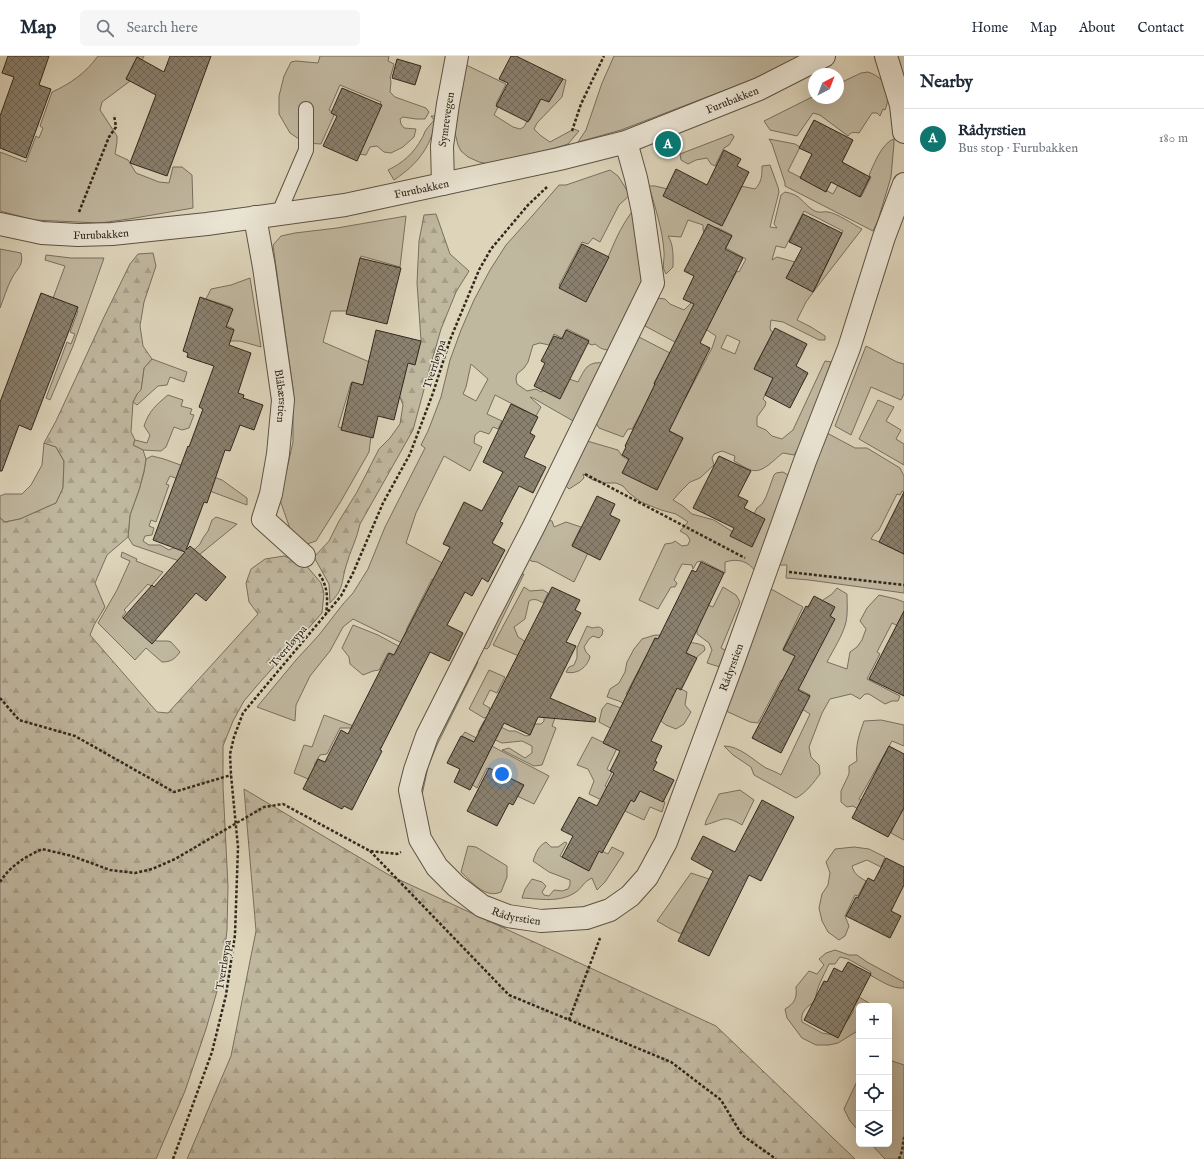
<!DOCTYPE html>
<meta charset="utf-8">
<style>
body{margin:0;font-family:"IM FELL English",serif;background:#f6f6f7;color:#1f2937}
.controls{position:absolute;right:12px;bottom:12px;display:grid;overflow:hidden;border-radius:6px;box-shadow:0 4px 16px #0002}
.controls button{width:36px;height:36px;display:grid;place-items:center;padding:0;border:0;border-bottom:1px solid #e0e1e3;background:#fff;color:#1f2937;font:20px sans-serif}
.compass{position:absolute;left:808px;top:12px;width:36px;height:36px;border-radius:50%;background:#fff;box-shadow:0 4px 16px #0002;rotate:42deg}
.you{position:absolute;left:502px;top:718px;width:14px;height:14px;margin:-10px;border:3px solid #fff;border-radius:50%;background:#1a73e8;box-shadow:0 0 0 6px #1a73e833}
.badge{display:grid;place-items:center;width:26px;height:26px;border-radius:50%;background:#0f766e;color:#fff;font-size:13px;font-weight:700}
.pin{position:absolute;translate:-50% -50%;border:2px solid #fff;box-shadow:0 1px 4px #0006}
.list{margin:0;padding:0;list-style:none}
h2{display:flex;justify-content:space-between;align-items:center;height:52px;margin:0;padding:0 16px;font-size:17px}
h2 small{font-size:13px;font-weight:400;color:#747a83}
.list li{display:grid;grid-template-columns:26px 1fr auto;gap:12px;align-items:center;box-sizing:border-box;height:60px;padding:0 16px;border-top:1px solid #e0e1e3}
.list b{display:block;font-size:15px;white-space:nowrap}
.list p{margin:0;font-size:13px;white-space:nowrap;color:#747a83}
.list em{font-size:13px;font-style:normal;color:#747a83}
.icon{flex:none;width:22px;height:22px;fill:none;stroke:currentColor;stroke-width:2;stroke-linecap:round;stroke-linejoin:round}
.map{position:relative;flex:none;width:904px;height:1103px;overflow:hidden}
header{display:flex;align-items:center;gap:24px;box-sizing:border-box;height:56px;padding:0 20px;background:#fff;border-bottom:1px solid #e0e1e3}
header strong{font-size:19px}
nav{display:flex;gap:22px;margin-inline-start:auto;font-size:14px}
.search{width:280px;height:36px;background:#f6f6f7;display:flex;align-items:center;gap:10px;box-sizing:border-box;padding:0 14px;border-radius:6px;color:#747a83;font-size:15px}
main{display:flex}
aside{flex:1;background:#fff}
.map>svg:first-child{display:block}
.green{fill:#c0b79f;stroke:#786f5e;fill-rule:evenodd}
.forest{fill:url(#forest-firs);stroke:#786f5e}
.building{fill:url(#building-cross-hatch);stroke:#31271d}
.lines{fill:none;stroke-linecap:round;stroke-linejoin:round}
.service-casing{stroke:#5c5244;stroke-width:16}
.minor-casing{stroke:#5c5244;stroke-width:24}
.tertiary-casing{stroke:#5c5244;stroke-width:24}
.path{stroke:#31271d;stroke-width:2.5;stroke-dasharray:3 2;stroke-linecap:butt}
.service{stroke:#e9e3d2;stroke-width:14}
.minor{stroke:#e9e3d2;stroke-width:22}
.tertiary{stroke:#e9e3d2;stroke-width:22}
.labels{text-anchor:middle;stroke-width:3;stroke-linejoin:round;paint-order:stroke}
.street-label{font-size:11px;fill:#31271d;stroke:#e9e3d2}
</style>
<header>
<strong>Map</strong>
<div class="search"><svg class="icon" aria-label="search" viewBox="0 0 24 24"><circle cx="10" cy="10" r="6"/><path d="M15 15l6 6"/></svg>Search here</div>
<nav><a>Home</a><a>Map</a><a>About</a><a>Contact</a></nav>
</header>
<main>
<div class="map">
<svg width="904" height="1103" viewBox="0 0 904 1103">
<defs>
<pattern id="forest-firs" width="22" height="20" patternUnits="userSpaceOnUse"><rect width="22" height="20" fill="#c0b79f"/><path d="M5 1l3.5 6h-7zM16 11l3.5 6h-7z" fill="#a59d88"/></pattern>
<pattern id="building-cross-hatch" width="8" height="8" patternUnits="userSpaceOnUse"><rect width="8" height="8" fill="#8a816f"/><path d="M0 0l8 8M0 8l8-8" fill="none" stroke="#716a5b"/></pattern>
</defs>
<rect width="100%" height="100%" fill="#ddd4ba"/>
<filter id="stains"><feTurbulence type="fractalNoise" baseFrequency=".005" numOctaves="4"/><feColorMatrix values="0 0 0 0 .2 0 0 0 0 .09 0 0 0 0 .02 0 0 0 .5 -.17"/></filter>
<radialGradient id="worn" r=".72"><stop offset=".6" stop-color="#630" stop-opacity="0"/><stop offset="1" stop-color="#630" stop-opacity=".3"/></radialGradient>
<path class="green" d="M98,0H144L142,4L137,2L126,23L130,25L102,46L100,54L117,80V86L115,98L128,104L136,117L159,126L169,127L173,111H182L192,119L193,152L129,163L100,167L34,164L0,155V96L26,106L36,80L39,82L43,72L40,70L52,36C70,28 86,17 98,0Z
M320,0H389L388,5L394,8L391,19L390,21L391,26L390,36L395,41L426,52L429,56L425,63H416L403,61L400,63L401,68L404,72L416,73L414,81L403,91L391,97L384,96L377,90L370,91L366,99L359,98L381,46L340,29L329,54L335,57L321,88L305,87L290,77L279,58V40L284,20L291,6L296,5L318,7Z
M614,0H801L754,23L621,74L578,86L586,74L602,27Z
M464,8L506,28L496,48L499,49L494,59L513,71L520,73L524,71L528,63L530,64L552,20L566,24L562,41L537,67L534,73L540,79L550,86L574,73L579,75L568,88L555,92L503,105L489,108L479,106L468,101L461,95L458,89L455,77Z
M868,16C886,22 892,36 885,54L883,53L880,60L877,57H872L859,77C854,76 851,76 848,80L820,59L813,57L797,80L770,74L764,65L814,40V42H838V28L861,17Z
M431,60H437C431,91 419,107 394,124L388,114C403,107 414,97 422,82C424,80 424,76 426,74C428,71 431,68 434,64Z
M732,78L734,81L729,89L724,92L715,110L711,108L707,102L696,104L688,108L681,104L680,98Z
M769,83L795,88L800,91L788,115L833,138L838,129L861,141L871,121L869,119C874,108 882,87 894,83V87L891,121L878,164L873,175L785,130V127L772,88Z
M770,109L778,131L779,136L770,171L777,172L774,168L781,139L785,136C802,139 801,146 813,154C819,158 823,155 828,156C837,157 854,169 862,173L814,235L806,246L797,264L811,271L825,280V284H819L783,266L771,264L770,272L771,275L773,276L755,310L774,320L763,343L766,346L765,350L757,361V370L766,374L772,380L782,383L793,374L825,305L831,306L803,385L794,399L783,397C774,403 763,418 751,414C745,412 739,408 734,405L735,400L722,395L714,398L712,402L714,409L700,422L690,426L680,436L673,444L683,450L692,458L714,464L733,476L745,475L757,452L762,448L766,441L774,419L776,417L783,416L788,419L786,429L756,516C748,505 738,502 725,506V517L702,505L697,506L693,513L692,509L682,508L674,524L677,527L675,531H671L658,553L639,544L665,488L672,487L675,485L682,490L688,489L690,484L687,479L680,475L688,466L676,458L661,454L641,446L629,437L623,430L616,427H605L593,424L583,418L584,422L580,426L569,433L566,430V426L587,385L618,394L622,400L628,404L657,433L683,382L640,359L632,373H628L623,381L599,372L596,367L639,281L670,297L654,327L685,343L712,292L716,280L707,274L700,272L675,286L645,270L657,242L665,243L670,248L684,254L693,245L715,256L737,215L739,216L746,203L726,192L732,179L718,172H711L706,181L703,174V169L688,164L681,181L668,180C674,189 673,201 673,211L666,218C661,211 665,203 664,196C663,175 655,151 649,130H655L672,134L741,130L755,133C762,126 762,119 762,110ZM804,155L843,175L814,235L787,222L795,206L777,201L772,204L776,190L785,192ZM727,279L740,285L735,298L721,292Z
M610,114L618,120L630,139L619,149L600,186L593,182L588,188L582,186L559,229L587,243C594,228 603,214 609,199C617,180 622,169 634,153L642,226L611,293C604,295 600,292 595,288L592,289L587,287L589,284L567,273L562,282L554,278L549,289L540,287L533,289L528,306L524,312L517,318L516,323L517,328L527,335L536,333L541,336L569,323L578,326C585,313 587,305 604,307L575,366L533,342L530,341L541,351L536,360L495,339L487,358L502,365L498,373L493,371L489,378L480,375L475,379L474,387L482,391L470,415L444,400L416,457L406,487L466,520L460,537L432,523L407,572L404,588L353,563L343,571L330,595L310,620L296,649L295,665L257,651L296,604L319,579L343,548L353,537L368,513L385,471L425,392L421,389L428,375L441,341L450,304L461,274L474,244L490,214L506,189L533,159L559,129H566ZM471,308L488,323L476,345L463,338L466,331Z
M406,160L400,211L361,200L347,255H331L323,286L381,311L375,333L351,327L338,371L371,380L369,396L341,445L316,485L307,488L300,486L292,478L288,467L280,444L293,386V333L273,189L281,180L295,177L337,172Z
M0,193L21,197C24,210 17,212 12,222C7,231 4,242 0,252Z
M46,199L71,202H104L73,290L50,344L46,342L67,286L71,288L75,278L70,276L78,255L52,245L65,210L45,204Z
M250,222L261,291L240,285H229L234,273L225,269L231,251L206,243L211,233L231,229Z
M866,290L897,306L904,308V338L901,344L871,331L851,379L835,370Z
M152,303L187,316L184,326L170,321L167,329L158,330L137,349L133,346L137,338L141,333L144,312Z
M168,339L183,344L181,350L192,353L190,358L194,359L189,372L182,374L174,371L166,391L161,395L143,394L133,389L135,384L147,387L150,379L144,370C149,355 156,349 168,339Z
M878,344L894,351L886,365L901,374L896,383L904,388V409L859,383Z
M827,377L855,392H867L900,412L904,420V436L902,435L900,439L897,438L879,474L874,478L871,483L877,485L904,498V537L809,524L786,522L787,509H776Z
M44,387L56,391L64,405L63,432L56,447L20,463L5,466L0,462V440L5,438H22L31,429L42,409Z
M152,400L164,403L222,424L247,442V449L170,420L166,428L169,429L156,466L151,464L149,470L154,472L152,479L145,480L143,485L149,489H160L169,494L175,491L184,494L195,493L200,488L203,482L208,475L212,464L216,461L237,468L188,508L133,489L128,481L130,459L139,434L144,416L146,403Z
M546,464L552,465L554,471L566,466L581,471L572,489L588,497L574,526L537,506L531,505L528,502Z
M122,496L137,503L136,505L163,516L151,530L148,528L124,554L126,556L122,561L148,583H152L157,585H168L171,586L180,596C175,603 171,606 162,606L146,592L135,604L98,567L117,534L130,505L121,501Z
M524,518L498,571L489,591L487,593L481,591L520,519Z
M524,531L530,535L543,534L548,537L543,547C538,544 534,542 529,545L525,563L514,571L518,581L526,586V603L493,589Z
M723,531L736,539L740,546L721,592L727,595L720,611L707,607L712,594L709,587L697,578V572L708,549L713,551Z
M837,532L847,538C847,547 848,557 846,566C843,579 833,594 827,606L847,613L850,596L857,591L862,584L866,573L860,565L867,552L879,539L896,543L904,546V573L892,567L877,596L880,598L867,623L900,640L898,645H892L885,648L869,638H865L860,643L851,638L830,643L822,657L809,691L811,701L819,709L820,718C814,726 806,737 796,742L754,719L751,711L733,699L724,690C740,690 753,704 766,712C771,714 776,716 781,719L810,658L802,653L810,639L781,624L758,667L750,666L726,655L767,533L773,534L803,551L783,593L812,607L832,565L829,563L834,553L820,546L832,538Z
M353,569L378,579L424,604L421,613L388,597L379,614L373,615L363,619L350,608L349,601L342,592Z
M587,570L592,572C597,571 600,570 603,574L602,579L599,582L593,580L589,583L584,591L586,596L590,600C588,611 577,619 566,616L569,611L574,609L577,602V592Z
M655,579C669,579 674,582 687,586C693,587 698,587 704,590L705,594L696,602L672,589L653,587L626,638L628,639V650L619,645L607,641L610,633L619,627L625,616L627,606L634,593L642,583Z
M475,604L478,606L437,689L428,711L422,739L419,729L422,715Z
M489,614L505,621L497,637L490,634L483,648L490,652L489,654L491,656L493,667L509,675H515L526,680L530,679L535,668H541L544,665V661L555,662L552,670L556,672L542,709L534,710L502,694L509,692L525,702L532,697V690L522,685L502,687L478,676L484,665L488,661L484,662L469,653Z
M677,631L687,636L685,649L691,656L684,668L676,673L666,669L661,665Z
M607,647L621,652L619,688L607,713L612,716L605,730L635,745L642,731L665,746L662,756L650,751L644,764L589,738L594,725L588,713L577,709L592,681L609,689L616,675L599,666L602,653Z
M324,659L383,681L362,678L350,672H340L327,698L320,699L315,707L313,725L294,717L304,689L312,691Z
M881,664L904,669V690L892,685L859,743L892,762L904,751V784L891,777L892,773L853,750L847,751L841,746V735L849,718V710L857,705C855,690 859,679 864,665Z
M465,676L549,720L534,748L517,740L522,729L487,712L477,732L468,726L486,692L462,680Z
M740,734L754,744L742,769C724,758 724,764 705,769L706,765L719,738Z
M546,786L551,791H558L565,786L567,787L560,800L587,814L598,793L608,798L612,791L624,797L605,826L597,834L592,822C583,826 583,831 576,836C560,847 541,843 522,842L525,833L532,823L542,826L546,830L542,836L544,839L549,840L554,834L562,835L568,833L570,829V824L549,816L533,805C536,797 538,790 546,786Z
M468,790L476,791L507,810V821L501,836C485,843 472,826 461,816Z
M854,791L869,793L885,801L881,811L867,804L852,810C854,818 859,821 866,825L858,840L855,839L845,860L849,870L845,880L839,884L828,876L822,865L819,852L822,838L828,829L830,817L826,806L835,793Z
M691,817L709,823L707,836L703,834L681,878L669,872L657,865Z
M835,894L849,899H857L867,906L904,926V932C892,933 881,925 870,919L871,916L848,903L840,901L835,908H829C823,921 816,932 815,946C807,950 800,956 802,966L822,977L833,979L842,968L848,964L853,956L854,950L859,941C863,944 869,946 872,950H859V974L838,987L829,989H816L802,982L787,962L785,953C795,947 797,942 796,931L809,915L817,918L824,909L819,903L826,897Z
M889,1004L904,1009V1103H885L871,1088H889Z
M859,1021V1075L850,1065L844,1053Z"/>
<path class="forest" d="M436,158L450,198L469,215L456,236L441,273L429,315L413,374L360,468C357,483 350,495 346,510C341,527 344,533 330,547L329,528L314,501L329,485L339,465L357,436L379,393L390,382L400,368L403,349L384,300L415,308L421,284L417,227L419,185L424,159Z
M153,197L156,210L144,246L140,270L143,290L152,303L144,312L141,334L137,338L133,346L131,376L135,384L133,389L143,394L146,403L144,415L139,434L130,459L128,481L107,499L95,527L105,551L94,569L90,579L157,656L168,657L258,558L249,546L246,527L251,513L265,503L284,500L305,508L321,527L324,537L322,557L261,625L244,645L233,665L223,690V730L228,830L227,874L222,918L206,973L185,1035L156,1103H0V462L5,466L20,463L56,447L63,432L64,405L56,391L44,387L56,365L104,261L130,208L138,198Z
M244,733L389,819L716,970L855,1103H187L231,1000L256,875Z"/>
<path class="building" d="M8,0H49L39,29L51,33L26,102L0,92V60L14,21L2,17Z
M170,0H211L167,120L130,107L156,39L126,23L137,1L164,16Z
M511,0H516L563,23L549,46L541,43L528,66L496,50L508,27L499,23Z
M397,3L421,10L415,29L392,22Z
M342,32L382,49L357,105L323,90L337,60L331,57Z
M814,64L853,84L842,106L870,121L860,141L831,126L826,136L800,122L812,98L799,92Z
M724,94L741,103L737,110L749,116L722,170L663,140L676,113L707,129Z
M803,158L842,177L813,236L786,222L802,192L789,186Z
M708,168L732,180L725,193L743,202L700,287L710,292L669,375L683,382L657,434L622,417L629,403L622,399L626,391L625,390L655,328H654L694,248L683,243L694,220L684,215Z
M582,188L609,201L586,246L559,232Z
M360,202L401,212L387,268L346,258Z
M41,237L78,251L31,374L19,369L2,415H0V346Z
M200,241L233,253L226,271L234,274L229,289L251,297L238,337L244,339L243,342L263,349L254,374L240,369L230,395L225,394L207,447L204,446L186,494L190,490L226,521L206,545L196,537L152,588L123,562L152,529L154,531L185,496L153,484L188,390L189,391L203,353L199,351L214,310L187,301L188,297L183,295Z
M775,272L807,288L796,310L808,317L790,352L765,339L773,322L754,313Z
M376,274L421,285L415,309L408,307L394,364L378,360L373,382L341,374L352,326L363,329Z
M566,274L589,285L560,343L534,330L545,307L541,305L554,280L562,283Z
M511,348L538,361L530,377L535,380L524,401L546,411L533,437L519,430L500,466L503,467L492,487L505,494L488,526L482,522L472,540L465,536L447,569L463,577L449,605L430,596L380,694L382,695L352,754L344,750L342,753L303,733L318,703L325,706L341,674L348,678L389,597L394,599L450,491L443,488L464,446L482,455L503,416L483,406Z
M719,400L751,415L738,440L748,445L744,452L765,463L752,491L730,480L734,472L693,452Z
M904,436V498L879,486Z
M597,440L615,448L610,459L620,464L600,504L572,490Z
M701,506L724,517L686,597L697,602L681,634L677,632L651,685L662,690L655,705L657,706L653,714L674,724L663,746L640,735L634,746L631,744L602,797L599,795L589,815L562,801L573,780L561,774L579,741L597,750L614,717L610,715L620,695L603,687L655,582L658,583L692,514L696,516Z
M552,531L580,544L575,554L581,557L566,586L576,590L550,642L596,662L595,666L538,661L530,679L504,667L470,734L454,726L460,713L447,707L461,680L474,686Z
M814,540L835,551L830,560L835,563L798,634L810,640L781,697L752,682L795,600L783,594L806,550L808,551Z
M904,555V640L869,623Z
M889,690L904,698V752L888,781L852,762Z
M489,712L524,729L513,749L509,747L497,770L467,755Z
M762,744L794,761L761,825L749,819L709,900L678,885L713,815L691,803L703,780L735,796Z
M886,802L904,811V829L891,855L901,860L890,882L846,860L856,841L858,842L868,822L874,825Z
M848,906L871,918L838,982L804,964L824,925L827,926L834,912L842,916Z"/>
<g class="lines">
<defs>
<path id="service" d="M278,159L306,94V53"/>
<g id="minor">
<path d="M886,0L901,49L904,76"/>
<path id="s1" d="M626,86L636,122L643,156L653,227L534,470L488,559L427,680L415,714L410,734L420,783L437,811L456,830L482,850L508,860L541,865L586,862L610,854L630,840L647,821L666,786L733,606L805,405L849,292L884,181L904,128"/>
<path id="s2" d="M443,128L442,90L448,48L457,0"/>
<path id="s3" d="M255,161L264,211L283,344L278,398L271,438L263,463L304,500"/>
</g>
<g id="tertiary">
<path id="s4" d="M0,168L42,177L78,179L112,178L207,168L345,149L559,103L626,86L759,33L824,0"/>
</g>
</defs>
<use href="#service" class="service-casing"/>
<use href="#minor" class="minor-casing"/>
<use href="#tertiary" class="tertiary-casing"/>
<path class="path" d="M572,75L581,48L604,0
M79,156L109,81L116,71L114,59
M585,418L745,502
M789,516L904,529
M319,518C328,530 328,544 326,558
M0,642L19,664L75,680L174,736L231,719
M370,795L509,939L671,1006L721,1044L742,1079L776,1103
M0,826C10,810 25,801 42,793L72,800L110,814L135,817L152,813L175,803L264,751L283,748L370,795L397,798L401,796
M569,964L600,882
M173,1103L212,996L226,939L235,879L238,791L231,719L230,698L234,681L243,657L341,540L353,517L383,447L410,398L433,337L450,284L479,214L491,193L528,149L547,131
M899,1103L902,1095L904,1081"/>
<use href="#service" class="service"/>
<use href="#minor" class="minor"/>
<use href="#tertiary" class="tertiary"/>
</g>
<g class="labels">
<g class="street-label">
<text dy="4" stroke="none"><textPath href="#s4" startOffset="750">Furubakken</textPath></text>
<text dy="4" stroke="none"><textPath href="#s2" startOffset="65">Symrevegen</textPath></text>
<text dy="4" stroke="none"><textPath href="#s4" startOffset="426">Furubakken</textPath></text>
<text dy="4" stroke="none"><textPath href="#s4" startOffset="102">Furubakken</textPath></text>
<text transform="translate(434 308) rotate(-72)" y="4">Tverrløypa</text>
<text dy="4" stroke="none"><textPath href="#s3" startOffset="181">Blåbærstien</textPath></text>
<text transform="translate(288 590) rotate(-50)" y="4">Tverrløypa</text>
<text dy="4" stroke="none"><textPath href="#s1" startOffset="1257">Rådyrstien</textPath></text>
<text dy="4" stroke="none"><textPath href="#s1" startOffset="885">Rådyrstien</textPath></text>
<text transform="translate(223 909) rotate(-81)" y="4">Tverrløypa</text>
</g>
</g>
<rect width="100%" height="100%" filter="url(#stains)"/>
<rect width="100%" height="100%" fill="url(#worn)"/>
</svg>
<div class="controls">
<button>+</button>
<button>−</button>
<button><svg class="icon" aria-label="locate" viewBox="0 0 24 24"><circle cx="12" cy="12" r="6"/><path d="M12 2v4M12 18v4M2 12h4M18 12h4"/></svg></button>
<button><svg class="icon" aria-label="layers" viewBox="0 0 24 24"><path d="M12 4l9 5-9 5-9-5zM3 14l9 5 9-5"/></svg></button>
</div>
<svg class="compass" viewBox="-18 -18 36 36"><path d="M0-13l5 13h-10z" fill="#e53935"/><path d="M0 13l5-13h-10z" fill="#747a83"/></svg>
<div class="you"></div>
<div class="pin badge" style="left:668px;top:88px">A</div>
</div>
<aside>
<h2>Nearby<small></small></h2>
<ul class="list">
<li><span class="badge">A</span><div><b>Rådyrstien</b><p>Bus stop · Furubakken</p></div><em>180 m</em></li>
</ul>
</aside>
</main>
